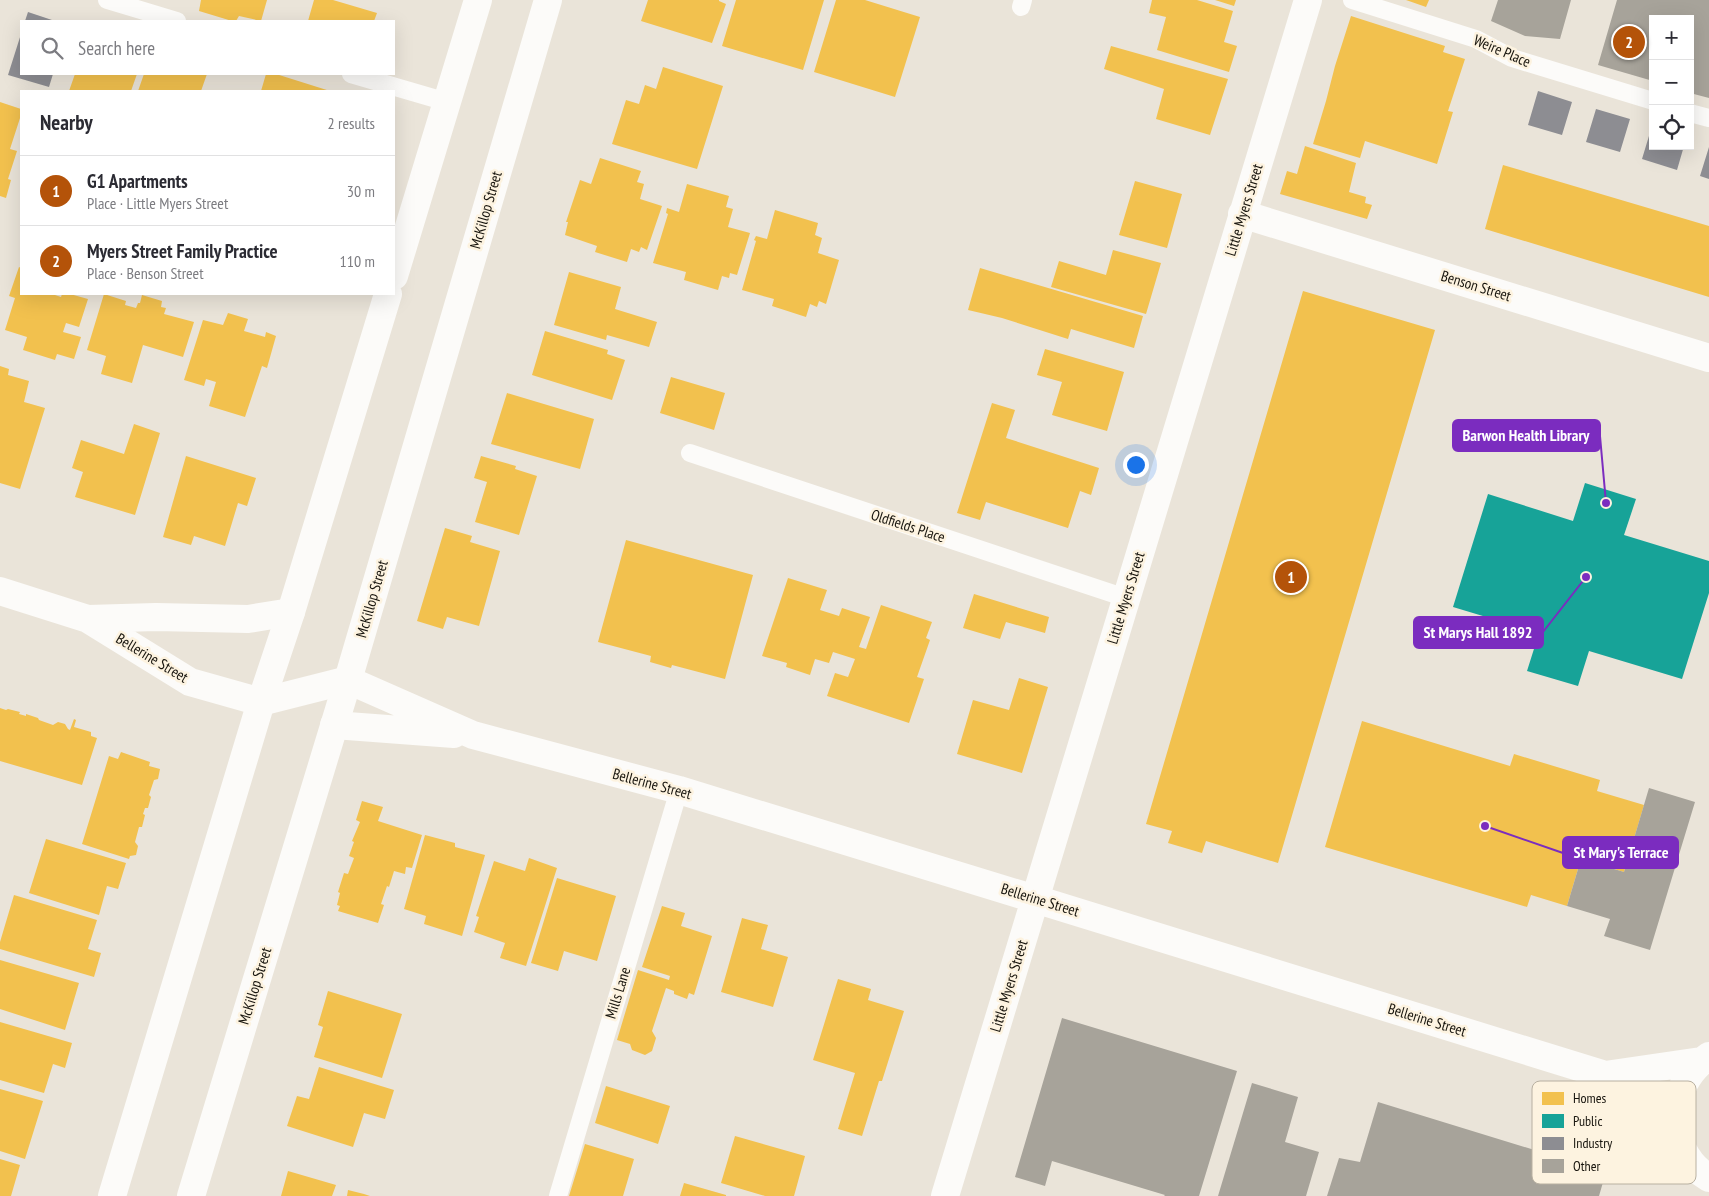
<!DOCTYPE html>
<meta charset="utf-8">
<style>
body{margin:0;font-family:"PT Sans Narrow",sans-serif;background:#f2f2f3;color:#2b2b33}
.controls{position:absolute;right:15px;top:15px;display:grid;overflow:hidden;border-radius:0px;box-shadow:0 5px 20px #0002}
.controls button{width:45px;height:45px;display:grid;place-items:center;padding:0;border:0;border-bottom:1px solid #e1e1e2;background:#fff;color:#2b2b33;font:25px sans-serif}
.you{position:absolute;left:1135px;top:464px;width:18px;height:18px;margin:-12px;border:4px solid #fff;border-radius:50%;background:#1a73e8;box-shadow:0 0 0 8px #1a73e833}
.badge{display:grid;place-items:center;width:32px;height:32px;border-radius:50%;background:#b45309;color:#fff;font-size:16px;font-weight:700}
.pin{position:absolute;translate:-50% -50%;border:2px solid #fff;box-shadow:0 1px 5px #0006}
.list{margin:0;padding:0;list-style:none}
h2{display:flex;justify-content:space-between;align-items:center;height:65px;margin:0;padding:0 20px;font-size:21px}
h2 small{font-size:16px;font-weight:400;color:#7c7c81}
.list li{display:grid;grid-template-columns:32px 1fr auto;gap:15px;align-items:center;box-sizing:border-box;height:70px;padding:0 20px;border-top:1px solid #e1e1e2}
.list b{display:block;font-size:19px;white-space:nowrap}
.list p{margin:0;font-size:16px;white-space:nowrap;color:#7c7c81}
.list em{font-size:16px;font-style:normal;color:#7c7c81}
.icon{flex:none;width:28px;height:28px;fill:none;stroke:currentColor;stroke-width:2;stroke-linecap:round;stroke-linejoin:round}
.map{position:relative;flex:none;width:1709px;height:1196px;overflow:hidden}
.search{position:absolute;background:#fff;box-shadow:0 5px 20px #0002;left:20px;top:20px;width:375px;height:55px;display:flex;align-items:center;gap:12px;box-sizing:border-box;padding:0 18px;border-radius:0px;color:#7c7c81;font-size:19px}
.panel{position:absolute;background:#fff;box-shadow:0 5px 20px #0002;left:20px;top:90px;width:375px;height:205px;border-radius:0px}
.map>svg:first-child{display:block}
.homes{fill:#f2c14e}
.public{fill:#17a398}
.industry{fill:#8d8d92}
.building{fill:#a7a39a}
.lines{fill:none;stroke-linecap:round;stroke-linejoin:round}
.lane{stroke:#fcfbf9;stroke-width:18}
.street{stroke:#fcfbf9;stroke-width:28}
.highway{stroke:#fcfbf9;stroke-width:28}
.labels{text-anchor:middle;stroke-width:5;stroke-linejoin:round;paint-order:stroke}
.street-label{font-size:15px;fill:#17140d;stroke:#fdf3e0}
.key{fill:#fdf3e0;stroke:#b8b0a1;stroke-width:1}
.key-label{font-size:14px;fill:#17140d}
.leader{fill:none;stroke:#7b2cbf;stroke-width:2}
.callout-dot{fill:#7b2cbf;stroke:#fdf3e0;stroke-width:2}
.callout{fill:#7b2cbf;stroke:#7b2cbf;stroke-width:2}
.callout-label{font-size:16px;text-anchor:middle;font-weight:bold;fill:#fff}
</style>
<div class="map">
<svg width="1709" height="1196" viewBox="0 0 1709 1196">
<rect width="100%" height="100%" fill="#eae4d9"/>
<path class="homes" d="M201,0H267L261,21L239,16L236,21H232L199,11Z
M314,0H333L377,13L374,21H308Z
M648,0H719V1L726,4L712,43L641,21Z
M736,0H824L803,70L722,46Z
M836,0H865L920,17L895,97L814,72Z
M1152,0H1197L1233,11L1224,42L1237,46L1229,72L1157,50L1166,17L1149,13Z
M1215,0H1236L1234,6Z
M1406,0H1429L1426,7Z
M1351,16L1445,46L1443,52L1465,59L1448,111L1453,112L1437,164L1365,141L1360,158L1313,144L1326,101L1335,66Z
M1111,46L1228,79L1210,135L1156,119L1164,89L1104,69Z
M663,67L723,86L697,169L612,144L626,100L639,104L645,85L656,89Z
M75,74H137L131,91H69Z
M144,74H207L201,91H138Z
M266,74H276L330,91H261Z
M0,102L21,109V115L10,149L17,151L8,179L11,180L6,198L0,196Z
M1305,146L1356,163L1349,192L1366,197L1365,203L1372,205L1367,219L1280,194L1287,171L1297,174Z
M600,158L641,171L637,182L644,184L640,199L662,206L647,250L641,247L639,252L631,249L627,262L595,252L597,246L565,235L568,222H566L580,180L591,184Z
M1503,165L1709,226V297L1485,229Z
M1135,181L1182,194L1167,248L1119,235Z
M687,184L729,196L726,207L733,209L728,227L750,233L737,275L730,273L729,278L722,276L718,290L684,280L686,272L653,263L668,214L666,213L667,208L679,212Z
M775,210L818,223L815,235L822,238L818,253L839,260L826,304L819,301L817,307L810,304L806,317L772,306L774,299L742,290L756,241L754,240L756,236L767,239Z
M1113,250L1161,263L1146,314L1051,287L1059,261L1106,275Z
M19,267L21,268V294H52L61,297L62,294H70L88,299L79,327L66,323L63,332L81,337L74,359L57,354L55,360L23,350L27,337L5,330L15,298L9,296Z
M980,268L1143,316L1134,348L1071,329L1068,339L1002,318L968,310Z
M569,272L621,287L615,309L657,322L649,347L607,335L606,340L554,325Z
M1303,291L1435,330L1278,863L1206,841L1202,853L1168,843L1172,831L1146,824Z
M104,294L126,301L125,305L136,308L138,303H140L142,295L162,301L161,307L166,308L164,314L194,322L183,357L143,345L132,383L101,374L106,356L87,350Z
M228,313L248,319L244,331L265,337L266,332L276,336L267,368L262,366L245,417L209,406L216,382L206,379L204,386L184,380L203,320L223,325Z
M545,331L608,350L607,354L625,360L612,400L532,375Z
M1045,349L1124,372L1107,431L1052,415L1062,382L1037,375Z
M0,366L9,369L8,375L29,381L24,402L45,408L20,489L0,483Z
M671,377L725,393L714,430L660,413Z
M507,393L594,419L580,469L491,444Z
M992,403L1015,410L1006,438L1099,468L1091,495L1080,491L1068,528L986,502L980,520L957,513Z
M134,424L160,433L135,515L75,497L83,472L72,468L81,440L124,454Z
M186,456L256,478L247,506L238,503L225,546L194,536L191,545L163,537Z
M481,456L516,466L515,469L537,476L519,535L475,522L487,482L474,478Z
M445,528L472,536L470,542L500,551L479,626L447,617L443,629L417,621Z
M626,540L753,575L725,679L672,665L671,668L650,662L651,656L598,642Z
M788,578L827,590L820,610L839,616L842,608L870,617L859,647L866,649L881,605L932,622L926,638L930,640L917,677L924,679L909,723L827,696L835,673L848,677L855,659L833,652L829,663L815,659L810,675L786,667L787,663L762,656Z
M974,594L1049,617L1045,633L1006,622L1000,639L963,628Z
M1019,678L1048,687L1022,773L957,754L973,700L1009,710Z
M0,708L6,710L8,709L20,712L19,714L26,716V714L38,718L39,720L53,725L58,722L65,724L68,729L70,730L74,719L76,720L74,727L91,732V736L97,738L82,785L0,761Z
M1362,721L1510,766L1514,754L1600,780L1597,791L1644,805L1624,872L1581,859L1567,906L1531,895L1527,907L1325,847Z
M121,752L150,762L149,766L160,769L158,779L154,780L149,795L151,797L148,808H145L143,814L145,815L142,827H139L135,842L138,846L136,855L130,856L129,859L82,844L109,756L118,759Z
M362,801L383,807L378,821L422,835L412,868L406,867L405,874L394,871L389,887L387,886L381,904L384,905L378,923L338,911L340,906L337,905L340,893L338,892L344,873L348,874L354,858L349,856L354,842L352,841L360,822L356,820Z
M425,835L455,843V847L485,855L462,936L424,924L426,916L404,909Z
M46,839L126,863L118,889L107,886L99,915L29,893Z
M529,858L557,868L526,966L500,958L505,943L474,932L479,917L476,916L494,861L525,871Z
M557,878L616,896L597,961L564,951L558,971L531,963Z
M14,895L97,920L88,949L101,953L94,977L0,949V942Z
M662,906L685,913L681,926L712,936L694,995L689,993L687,999L674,994V991L666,988L652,1031L656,1038L652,1051L645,1055L632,1050L630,1044L617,1040L638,970L669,980L670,976L642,967Z
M742,918L768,925L761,949L788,957L773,1007L721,992Z
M0,960L79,983L65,1030L0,1009Z
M838,979L871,989L868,1000L904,1011L882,1081H879L862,1136L838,1129L855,1073L813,1060Z
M328,991L402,1014L382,1078L314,1057L323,1027L318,1025Z
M0,1022L72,1043L65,1068L53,1064L44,1093L0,1080Z
M319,1067L394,1090L385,1119L364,1113L353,1147L287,1126L297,1096L309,1099Z
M606,1086L670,1106L658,1144L595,1123Z
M0,1089L43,1101L25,1159L0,1151Z
M735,1136L805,1156L794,1196H765L721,1183Z
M585,1144L634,1159L623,1196H569Z
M0,1159L20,1165L11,1196H0Z
M288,1171L336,1185L332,1196H281Z
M684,1183L726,1195V1196H680Z
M348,1190L364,1194L370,1196H347Z"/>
<path class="public" d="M1585,483L1636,499L1624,535L1709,561V593L1682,679L1589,651L1578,686L1527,671L1539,633L1453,607L1488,494L1573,521Z"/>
<path class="industry" d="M28,12L55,21H25Z
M21,34V74H53L49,87L8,75Z
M1538,91L1572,102L1562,135L1528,125Z
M1596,109L1630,119L1620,152L1586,142Z
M1652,126L1653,146H1684L1677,170L1642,159Z
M1709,147V179L1700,176Z"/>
<path class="building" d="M1498,0H1571L1560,39L1525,36L1491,21Z
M1617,0H1709V98L1690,93V19H1653V81L1598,65Z
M1649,788L1695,802L1650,950L1604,936L1610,919L1567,906L1581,859L1624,872Z
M1062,1018L1237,1071L1199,1196H1164L1165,1195L1052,1161L1045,1186L1015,1177Z
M1252,1083L1298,1097L1285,1142L1319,1152L1306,1196H1218Z
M1378,1102L1606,1172L1599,1196H1327L1339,1158L1360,1162Z"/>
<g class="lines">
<path class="lane" d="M107,0L177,21
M1352,0L1476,39L1512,58L1653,101
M1021,7L1023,0
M351,74L447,102
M1690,113L1709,118
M690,453L1126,598
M558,1196L679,790"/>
<path class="street" d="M1242,214L1709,358
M0,591L88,619L190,682L261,702L348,680L473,735L679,790L1035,899L1605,1075L1675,1127
M88,619L156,617L248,619L291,612
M334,725L454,734
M1709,1056C1666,1084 1664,1151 1709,1178
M1605,1075L1701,1061
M945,1196L1308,0"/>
<path class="highway" d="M394,276L478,0
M112,1196L261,702L291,612L388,294
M191,1196L348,680L548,0"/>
</g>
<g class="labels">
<g class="street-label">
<text transform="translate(1502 51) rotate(23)" y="5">Weire Place</text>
<text transform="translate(486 210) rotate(-74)" y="5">McKillop Street</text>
<text transform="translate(1244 210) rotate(-73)" y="5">Little Myers Street</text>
<text transform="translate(1476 286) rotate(17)" y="5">Benson Street</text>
<text transform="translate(908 526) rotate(18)" y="5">Oldfields Place</text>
<text transform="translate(1126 598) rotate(-73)" y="5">Little Myers Street</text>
<text transform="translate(372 599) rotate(-74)" y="5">McKillop Street</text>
<text transform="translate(152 658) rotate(31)" y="5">Bellerine Street</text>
<text transform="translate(652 784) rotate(15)" y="5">Bellerine Street</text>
<text transform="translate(1040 900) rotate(17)" y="5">Bellerine Street</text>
<text transform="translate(255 986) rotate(-73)" y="5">McKillop Street</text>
<text transform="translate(1009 986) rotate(-73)" y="5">Little Myers Street</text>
<text transform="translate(618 993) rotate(-73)" y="5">Mills Lane</text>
<text transform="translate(1427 1020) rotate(17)" y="5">Bellerine Street</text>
</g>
</g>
<rect x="1532" y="1081" width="164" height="103" rx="8" class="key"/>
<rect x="1542" y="1092" width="22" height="13" fill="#f2c14e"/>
<rect x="1542" y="1114" width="22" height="14" fill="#17a398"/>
<rect x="1542" y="1137" width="22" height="13" fill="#8d8d92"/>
<rect x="1542" y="1159" width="22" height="14" fill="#a7a39a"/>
<g class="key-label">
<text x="1573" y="1103">Homes</text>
<text x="1573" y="1126">Public</text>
<text x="1573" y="1148">Industry</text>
<text x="1573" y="1171">Other</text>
</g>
<path class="leader" d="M1606 503L1600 436M1586 577L1543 632M1485 826L1563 853"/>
<g class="callout-dot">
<circle cx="1606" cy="503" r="5"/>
<circle cx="1586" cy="577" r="5"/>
<circle cx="1485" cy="826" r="5"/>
</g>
<g class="callout">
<rect x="1453" y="420" width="147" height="31" rx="5"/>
<rect x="1414" y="617" width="129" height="31" rx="5"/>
<rect x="1563" y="837" width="115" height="31" rx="5"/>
</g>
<g class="callout-label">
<text x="1526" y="441">Barwon Health Library</text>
<text x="1478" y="638">St Marys Hall 1892</text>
<text x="1621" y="858">St Mary's Terrace</text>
</g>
</svg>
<div class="controls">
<button>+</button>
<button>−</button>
<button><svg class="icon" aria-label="locate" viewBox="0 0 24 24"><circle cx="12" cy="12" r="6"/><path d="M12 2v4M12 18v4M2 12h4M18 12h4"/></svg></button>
</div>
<div class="you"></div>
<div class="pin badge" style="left:1291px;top:577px">1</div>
<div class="pin badge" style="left:1629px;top:42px">2</div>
<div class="search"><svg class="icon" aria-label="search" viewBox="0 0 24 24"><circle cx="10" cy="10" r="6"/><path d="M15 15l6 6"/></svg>Search here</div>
<section class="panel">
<h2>Nearby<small>2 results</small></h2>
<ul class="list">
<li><span class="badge">1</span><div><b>G1 Apartments</b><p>Place · Little Myers Street</p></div><em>30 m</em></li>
<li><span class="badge">2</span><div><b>Myers Street Family Practice</b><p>Place · Benson Street</p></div><em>110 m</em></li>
</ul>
</section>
</div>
